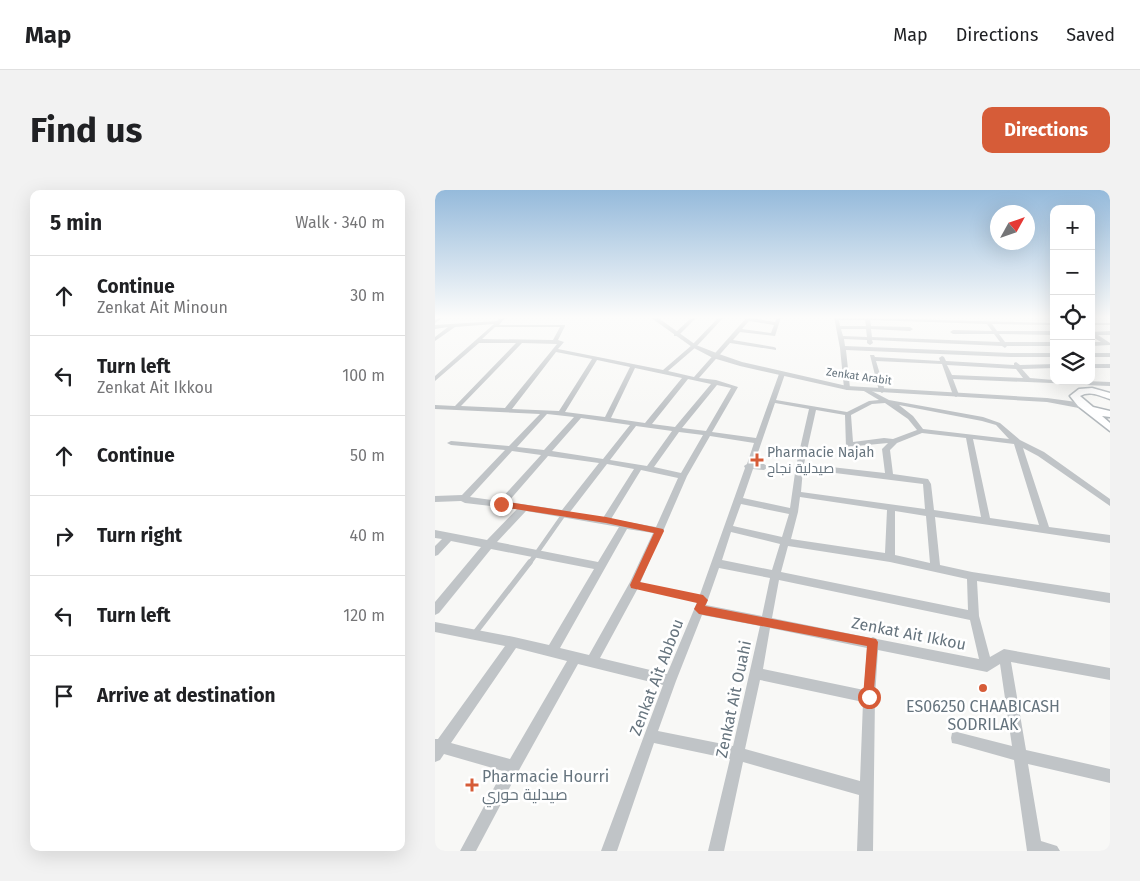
<!DOCTYPE html>
<meta charset="utf-8">
<style>
body{margin:0;font-family:"Fira Sans",Cairo,sans-serif;background:#f2f2f2;color:#202124}
.controls{position:absolute;right:15px;top:15px;display:grid;overflow:hidden;border-radius:10px;box-shadow:0 5px 20px #0002}
.controls button{width:45px;height:45px;display:grid;place-items:center;padding:0;border:0;border-bottom:1px solid #e0e0e0;background:#fff;color:#202124;font:25px sans-serif}
.compass{position:absolute;left:555px;top:15px;width:45px;height:45px;border-radius:50%;background:#fff;box-shadow:0 5px 20px #0002;rotate:50deg}
.stop{position:absolute;width:15px;height:15px;margin:-11px;border:4px solid #d65c38;border-radius:50%;background:#fff}
.stop.end{background:#d65c38;border-color:#fff;box-shadow:0 1px 5px #0008}
.list{margin:0;padding:0;list-style:none}
h2{display:flex;justify-content:space-between;align-items:center;height:65px;margin:0;padding:0 20px;font-size:21px}
h2 small{font-size:16px;font-weight:400;color:#757577}
.list li{display:grid;grid-template-columns:32px 1fr auto;gap:15px;align-items:center;box-sizing:border-box;height:80px;padding:0 20px;border-top:1px solid #e0e0e0}
.list b{display:block;font-size:19px;white-space:nowrap}
.list p{margin:0;font-size:16px;white-space:nowrap;color:#757577}
.list em{font-size:16px;font-style:normal;color:#757577}
.icon{flex:none;width:28px;height:28px;fill:none;stroke:currentColor;stroke-width:2;stroke-linecap:round;stroke-linejoin:round}
.map{position:relative;flex:none;width:675px;height:661px;overflow:hidden;border-radius:10px}
header{display:flex;align-items:center;gap:30px;box-sizing:border-box;height:70px;padding:0 25px;background:#fff;border-bottom:1px solid #e0e0e0}
header strong{font-size:24px}
nav{display:flex;gap:28px;margin-inline-start:auto;font-size:18px}
.intro{display:flex;align-items:center;justify-content:space-between;box-sizing:border-box;height:120px;padding:0 30px}
h1{margin:0;font-size:35px}
.button{padding:12px 22px;border-radius:10px;background:#d65c38;color:#fff;font-size:18px;font-weight:700}
main{display:flex;gap:30px;padding:0 30px}
aside{flex:1;background:#fff;border-radius:10px;box-shadow:0 5px 20px #0002}
.map>svg:first-child{display:block}
.lines{fill:none;stroke-linecap:round;stroke-linejoin:round}
.secondary-casing{stroke:#b2b8bc;stroke-width:3}
.service-far1{stroke:#c0c4c7;stroke-width:4.5}
.service{stroke:#c0c4c7;stroke-width:5.5}
.minor{fill:#c0c4c7;fill-rule:evenodd}
.tertiary{fill:#c0c4c7;fill-rule:evenodd}
.secondary{fill:#fff;fill-rule:evenodd}
.route{fill:#d65c38}
.poi-dot{fill:#d65c38;stroke:#fff;stroke-width:2}
.labels{text-anchor:middle;stroke-width:5;stroke-linejoin:round;paint-order:stroke}
.far-street-label{font-size:11px;fill:#66747e;stroke:#fff}
.poi-label{font-size:14px;fill:#66747e;stroke:#fff;text-anchor:start}
.near-street-label{font-size:16px;fill:#66747e;stroke:#fff}
.near-poi-label{font-size:16px;fill:#66747e;stroke:#fff}
</style>
<header>
<strong>Map</strong>
<nav><a>Map</a><a>Directions</a><a>Saved</a></nav>
</header>
<div class="intro"><h1>Find us</h1><a class="button">Directions</a></div>
<main>
<aside>
<h2>5 min<small>Walk · 340 m</small></h2>
<ul class="list">
<li><svg class="icon" aria-label="ahead" viewBox="0 0 24 24"><path d="M12 20V5M6 11l6-6 6 6"/></svg><div><b>Continue</b><p>Zenkat Ait Minoun</p></div><em>30 m</em></li>
<li><svg class="icon" aria-label="left" viewBox="0 0 24 24"><path d="M17 20v-9H6M10 6l-5 5 5 5"/></svg><div><b>Turn left</b><p>Zenkat Ait Ikkou</p></div><em>100 m</em></li>
<li><svg class="icon" aria-label="ahead" viewBox="0 0 24 24"><path d="M12 20V5M6 11l6-6 6 6"/></svg><div><b>Continue</b></div><em>50 m</em></li>
<li><svg class="icon" aria-label="right" viewBox="0 0 24 24"><path d="M7 20v-9h11M14 6l5 5-5 5"/></svg><div><b>Turn right</b></div><em>40 m</em></li>
<li><svg class="icon" aria-label="left" viewBox="0 0 24 24"><path d="M17 20v-9H6M10 6l-5 5 5 5"/></svg><div><b>Turn left</b></div><em>120 m</em></li>
<li><svg class="icon" aria-label="arrive" viewBox="0 0 24 24"><path d="M6 21V4h12l-3 4 3 4H6"/></svg><div><b>Arrive at destination</b></div></li>
</ul>
</aside>
<div class="map">
<svg width="675" height="661" viewBox="0 0 675 661">
<rect width="100%" height="100%" fill="#f8f8f6"/>
<g class="lines">
<defs>
<path id="secondary" d="M657,198L675,203V209C665,206 655,200 645,206L658,217L675,221V227L667,226L675,233V241L643,216L635,206L644,199Z"/>
</defs>
<use href="#secondary" class="secondary-casing"/>
<path class="service-far1" d="M94,374L129,324"/>
<path class="service" d="M199,395L268,410
M40,443L95,372"/>
<path class="minor" d="M4,127H9L0,133V130Z
M66,127H71L64,135H130V136L123,150L129,152L123,159L228,180L257,155L284,127H289L261,157L233,181L259,187L312,127L340,132L342,127H346L340,146L305,142L298,150L339,157L341,158V160L295,153L264,188L281,190L303,197L277,242L321,248L344,184L347,182L350,184L341,210L412,222L434,211L444,210L429,201L428,200L431,198L454,210L548,227L565,233L585,250L609,262L675,309V316L603,266L588,258L614,337L675,345V353L500,327L505,375L537,382L675,403V413L542,391L544,426L555,467L569,459L675,478V490L576,472L591,560L675,579V593L593,574L606,651L622,656L625,661H592L579,570L522,554L517,553L516,548L517,543L522,542L577,556L565,474L552,482L443,460L440,507L438,661H422L424,605L308,572L289,661H273L295,569L219,553L182,661H166L228,495L143,474L83,582L41,661H25L68,581L9,564L5,570L0,572V549H3L70,456L0,442V432L79,447L114,455L159,379L56,359L4,423L0,425V412L46,357L16,351L3,365L0,366V356L7,349L0,348V340L52,350L82,319L30,313L26,311L0,312V306L27,305L70,260L16,255L12,253L16,251L74,256L105,224L0,219V215L20,216L81,153H44L0,191V186L59,134L20,137L0,151V147L13,137L0,139V135L62,131ZM314,131L339,135L336,143L307,139ZM60,137H125L118,150L47,149ZM87,153L122,154L70,218L26,216ZM121,162L157,169L124,221L77,219ZM162,170L195,177L170,227L130,222ZM200,178L247,188L210,233L176,228ZM253,189L276,194L240,237L217,234ZM282,195L296,198L271,241L247,238ZM340,213L374,219L361,276L355,318L308,308L318,279L329,280L333,277L329,274H319ZM450,213L473,229L482,240L458,249L449,248L418,252L416,225L437,214ZM464,215L547,231L561,235L574,249L488,239L478,226ZM381,220L410,225L411,257L453,253L447,259L450,283L369,274ZM112,224L139,227L109,260L82,257ZM146,228L195,235L168,269L117,261ZM201,236L237,241L212,276L175,270ZM244,242L268,245L246,283L219,277ZM487,243L531,248L546,327L499,320L496,294L493,289L458,284L455,260L462,253ZM275,246L319,253L312,274L309,276L310,278L263,410L232,484L165,468L203,398L226,344L229,341V339L252,286ZM538,249L579,254L604,335L555,328ZM77,261L106,265L64,311L35,307ZM113,266L164,273L127,320L73,312ZM172,274L199,279L168,328L135,322ZM368,279L488,294L490,319L366,302ZM206,280L243,288L221,337L176,329ZM365,307L452,320L450,363L356,349L363,322ZM306,314L354,324L347,347L298,336ZM91,321L184,337L163,372L62,352ZM460,321L491,326L495,373L460,365ZM192,339L218,343L195,392L154,465L125,458ZM296,342L345,354L337,380L287,370ZM353,356L455,372L532,389L533,420L346,382ZM284,378L335,388L327,426L271,415ZM344,390L535,430L544,469L442,449L438,447L436,448L337,428ZM267,425L325,436L298,556L223,541L241,491ZM335,438L432,458L429,500L328,479ZM81,458L132,471L75,569L16,553ZM325,490L428,512L425,591L310,559Z
M257,127H262L243,146H239V144Z
M399,127L619,133V135L557,134L562,141H619V145L564,144L570,152H619V156H572L570,158L567,156L437,150L438,153L435,155L432,153V150L409,149L410,156L576,163H619V167H576L411,160L415,198L412,200L409,198L405,158ZM404,130H430L431,136H405ZM435,130L552,134L557,141L518,140L515,142L518,144H559L565,152L437,147L436,139L475,141L478,139L475,137L436,136ZM406,139H431L432,147L408,146Z
M656,133H675V135H656Z
M675,141V145H663L675,153V155L656,156V152H666L656,146V142Z
M656,163H675V167H656Z
M435,165H439L440,167L505,171L504,168L507,166L509,167L511,171L579,175V173L581,172L585,175L619,174V178L587,179L595,188L642,192L639,194L518,189L524,205L521,207L518,205L507,174L441,171L450,201L447,203L444,201ZM512,175L581,179L588,188L517,185Z
M656,174H675V178H656Z
M650,191L675,192V196L648,195L645,193Z"/>
<path class="tertiary" d="M215,127H222L261,155L284,164L307,172L412,196L612,208L649,213L653,216L649,219L612,212L412,200L305,176L278,168L257,157Z"/>
<use href="#secondary" class="secondary"/>
</g>
<linearGradient id="sky" x2="0" y2="1"><stop stop-color="#95badb"/><stop offset="0.58" stop-color="#fcfcfb"/><stop offset="1" stop-color="#fcfcfb" stop-opacity="0"/></linearGradient>
<rect width="675" height="219" fill="url(#sky)"/>
<path class="route" d="M66,311L171,327L228,339L229,341L205,392L268,405L273,410L270,416L441,449L443,452L438,511L434,513L430,511L428,507L432,456L264,424L259,419L262,413L196,398L195,395L219,343L171,333L66,317L62,314Z"/>
<g class="poi-dot">
<path d="M319.5 262.5h5v5h5v5h-5v5h-5v-5h-5v-5h5z"/>
<circle cx="548" cy="498" r="5"/>
<path d="M34.5 587.5h5v5h5v5h-5v5h-5v-5h-5v-5h5z"/>
</g>
<g class="labels">
<g class="far-street-label">
<text transform="translate(424 186) rotate(8)" y="4">Zenkat Arabit</text>
</g>
<g class="poi-label">
<text x="332" y="267">Pharmacie Najah<tspan x="332" dy="16">صيدلية نجاح</tspan></text>
</g>
<g class="near-street-label">
<text transform="translate(474 443) rotate(11)" y="6">Zenkat Ait Ikkou</text>
<text transform="translate(221 487) rotate(-69)" y="6">Zenkat Ait Abbou</text>
<text transform="translate(298 509) rotate(-78)" y="6">Zenkat Ait Ouahi</text>
</g>
<g class="near-poi-label">
<text x="548" y="522">ES06250 CHAABICASH<tspan x="548" dy="18">SODRILAK</tspan></text>
<text x="47" y="592" text-anchor="start">Pharmacie Hourri<tspan x="47" dy="18">صيدلية حوري</tspan></text>
</g>
</g>
</svg>
<div class="controls">
<button>+</button>
<button>−</button>
<button><svg class="icon" aria-label="locate" viewBox="0 0 24 24"><circle cx="12" cy="12" r="6"/><path d="M12 2v4M12 18v4M2 12h4M18 12h4"/></svg></button>
<button><svg class="icon" aria-label="layers" viewBox="0 0 24 24"><path d="M12 4l9 5-9 5-9-5zM3 14l9 5 9-5"/></svg></button>
</div>
<svg class="compass" viewBox="-18 -18 36 36"><path d="M0-13l5 13h-10z" fill="#e53935"/><path d="M0 13l5-13h-10z" fill="#757577"/></svg>
<div class="stop" style="left:434px;top:507px"></div>
<div class="stop end" style="left:66px;top:314px"></div>
</div>
</main>
